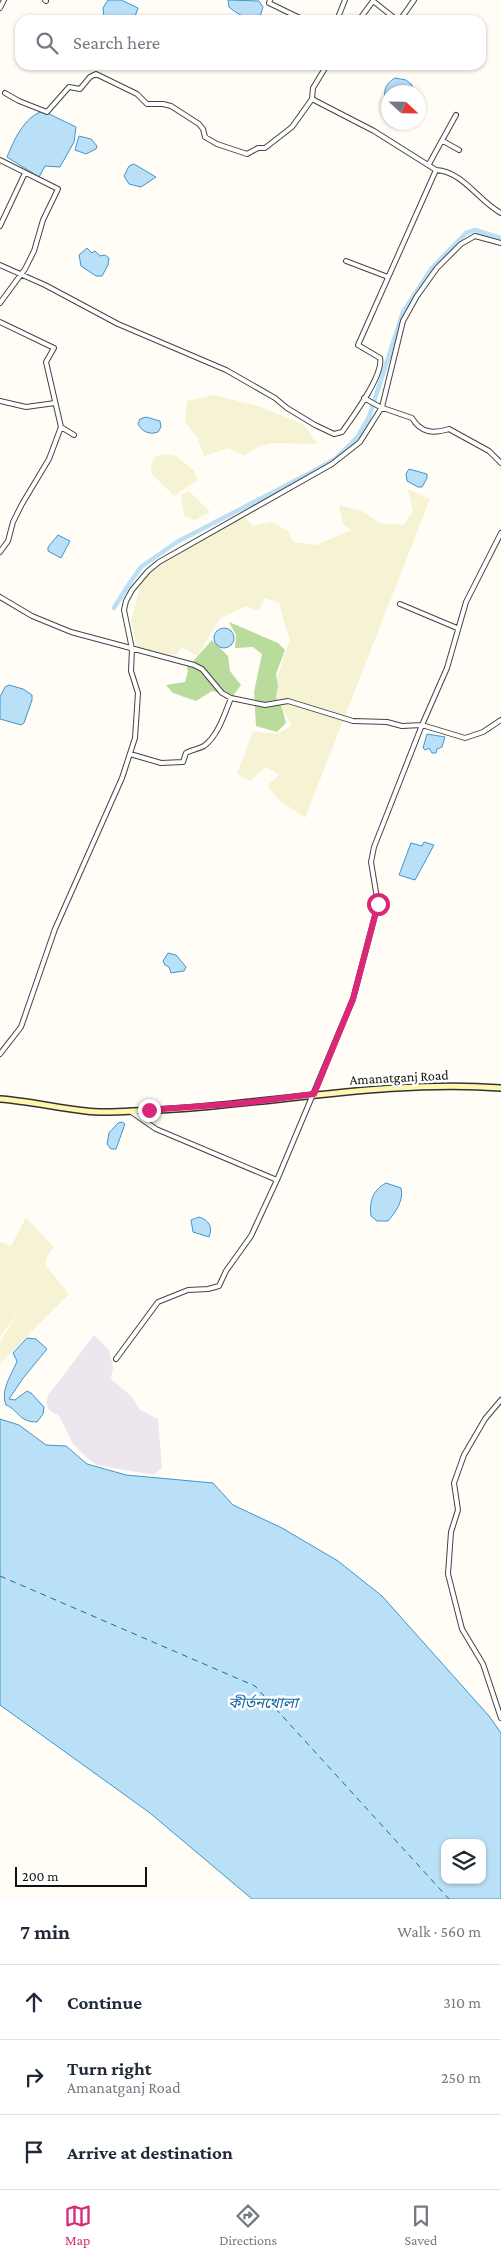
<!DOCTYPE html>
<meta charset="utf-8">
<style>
body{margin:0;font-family:"Crimson Pro","Noto Sans Bengali",serif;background:#f2f2f3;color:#1f2937}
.controls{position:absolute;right:15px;bottom:15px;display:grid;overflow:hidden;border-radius:10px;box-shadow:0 1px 4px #0004}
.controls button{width:45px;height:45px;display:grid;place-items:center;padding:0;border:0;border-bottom:1px solid #e0e1e3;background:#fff;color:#1f2937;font:25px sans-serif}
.compass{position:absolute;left:381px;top:85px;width:45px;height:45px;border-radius:50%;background:#fff;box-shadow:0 1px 4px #0004;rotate:112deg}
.scale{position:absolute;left:15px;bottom:12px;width:132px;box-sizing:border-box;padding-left:5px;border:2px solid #111;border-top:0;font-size:14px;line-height:18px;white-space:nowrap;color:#111;-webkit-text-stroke:4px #fff;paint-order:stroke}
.stop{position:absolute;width:15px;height:15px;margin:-11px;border:4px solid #db2777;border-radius:50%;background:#fff}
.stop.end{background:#db2777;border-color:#fff;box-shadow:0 1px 5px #0008}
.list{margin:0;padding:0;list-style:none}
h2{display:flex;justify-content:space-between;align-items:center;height:65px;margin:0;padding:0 20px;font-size:21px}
h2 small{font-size:16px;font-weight:400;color:#747a83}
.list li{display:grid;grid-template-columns:32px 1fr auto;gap:15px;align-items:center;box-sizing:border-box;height:75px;padding:0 20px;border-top:1px solid #e0e1e3}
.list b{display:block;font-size:19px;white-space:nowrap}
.list p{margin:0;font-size:16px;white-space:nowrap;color:#747a83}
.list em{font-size:16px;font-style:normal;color:#747a83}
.icon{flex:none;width:28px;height:28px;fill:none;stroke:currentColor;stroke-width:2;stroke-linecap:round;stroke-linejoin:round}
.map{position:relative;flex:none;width:501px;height:1899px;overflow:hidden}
.search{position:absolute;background:#fff;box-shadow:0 1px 4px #0004;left:15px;right:15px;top:15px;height:55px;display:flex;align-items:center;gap:12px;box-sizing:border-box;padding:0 18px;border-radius:15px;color:#747a83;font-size:19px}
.sheet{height:290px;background:#fff}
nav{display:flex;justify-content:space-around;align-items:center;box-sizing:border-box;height:70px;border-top:1px solid #e0e1e3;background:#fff;font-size:14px;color:#747a83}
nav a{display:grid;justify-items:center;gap:2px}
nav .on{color:#db2777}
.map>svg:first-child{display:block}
.industrial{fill:#eee6ef}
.farmland{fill:#f6f3d4}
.forest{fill:#b9dc9c}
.water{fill:#b9e0f7;stroke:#3f96cf;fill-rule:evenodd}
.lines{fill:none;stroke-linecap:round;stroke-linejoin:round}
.canal{stroke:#b9e0f7;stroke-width:4.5}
.ferry{stroke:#1768a6;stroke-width:1;stroke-dasharray:6 5;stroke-linecap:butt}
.minor-casing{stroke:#444;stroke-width:6}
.secondary-casing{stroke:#333;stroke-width:8}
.minor{stroke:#fff;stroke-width:4}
.secondary{stroke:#fff6b0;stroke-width:5}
.route{stroke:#db2777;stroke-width:6}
.labels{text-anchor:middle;stroke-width:5;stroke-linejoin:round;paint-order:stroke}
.street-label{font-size:14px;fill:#111;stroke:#fff}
.water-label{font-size:15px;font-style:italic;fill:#1768a6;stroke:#fff}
</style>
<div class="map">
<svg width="501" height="1899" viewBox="0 0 501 1899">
<rect width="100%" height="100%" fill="#fffdf5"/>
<path class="industrial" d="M94,1335L109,1350L113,1368L111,1379L131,1396L140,1410L158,1419L162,1468L153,1475L97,1465L88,1459L73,1444L59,1416L49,1410L46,1402L49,1394Z"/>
<path class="farmland" d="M214,395L258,406L303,424L317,444L275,443L260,446L244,456L229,448L204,456L198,439L185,422L187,401Z
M164,454L176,456L185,463L194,471L198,480L174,496L152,474L151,463L156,456Z
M408,489L430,499L305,818L279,800L267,786L279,775L266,767L250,781L237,774L253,731L276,734L292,726L276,695L278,675L290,639L285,626L279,603L265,598L258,611L246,606L220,619L197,656L182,647L175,656L157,653L137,647L131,621L143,576L158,560L181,545L209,532L232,517L245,518L253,526L271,522L288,531L293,542L316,545L351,530L343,524L339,505L362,511L380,523L403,525L413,511Z
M189,491L210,512L195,520L185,517L183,508L181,495Z
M26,1218L54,1247L47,1256L45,1265L69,1294L0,1364V1342L21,1307L0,1337V1242L11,1246Z"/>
<path class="forest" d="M229,622L278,643L285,650L276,674L278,685L276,697L282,708L286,723L277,732L256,726L254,692L262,654L253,647L235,648L236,635Z
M212,640L228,656L230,671L241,685L233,696L212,691L196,701L173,693L166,685L185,682L188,671L187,668Z"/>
<path class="water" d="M108,0H121L138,8L136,14L130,20L107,19L104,17L103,8Z
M228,0L259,1L263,7L259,20C248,20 237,14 229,7Z
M395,78L406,80L412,85L411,92H388V101C381,93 386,83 395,78Z
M43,111L76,127L74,142L60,167L45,166L39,177L7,157C14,140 24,117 43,111Z
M79,136L91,139L97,146L96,149L86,154L75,150Z
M134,164L156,177L141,187L129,184L124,176L129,166Z
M87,248L92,253L95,251L100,256L105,255L109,258L108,265L102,276H96L81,266L79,255Z
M146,417L160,421L161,427L158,432C150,435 142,432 138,424L140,419Z
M409,469L427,474V478L422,487H418L407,481L406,474Z
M58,535L70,541L61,558L48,551V547Z
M214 638a10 10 0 1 1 20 0a10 10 0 1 1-20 0Z
M9,685L23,689L32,695V700L24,723L21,725L0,719V697L5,687Z
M427,734L445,737L442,747L437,749L436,753H432L429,748L425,750L423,748Z
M424,842L434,845L415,880L399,875L411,843L422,846Z
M168,953L176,955L186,967L184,971L171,973L169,967L165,965L163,961Z
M122,1122L125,1124L116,1149H111L107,1144L109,1133L118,1123Z
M386,1183L401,1188C404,1200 396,1212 388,1221H377L371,1216C369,1201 373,1190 386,1183Z
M199,1217C209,1220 213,1227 209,1237L193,1232L191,1220Z
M27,1338L36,1339L47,1349L24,1377L9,1399L15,1400L27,1391L31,1393L44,1407L43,1414L37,1422C18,1422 19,1410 6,1405C0,1389 12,1375 17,1361L13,1353Z
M0,1419L19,1425L46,1445L66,1446L87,1464L126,1475L213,1483L233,1505L282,1528L338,1561L382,1596L489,1716L501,1733V1899H252L150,1813L0,1705ZM445,1843H482V1880H445Z"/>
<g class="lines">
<path class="canal" d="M114,608L129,584L141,567L151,560L177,542L310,473L335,459L350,445L358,436L369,417L403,312L432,268L466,233L475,230L501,238"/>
<path class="ferry" d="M0,1576L255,1686L449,1899"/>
<defs>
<path id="minor" d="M45,0L46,1
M270,0L269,3L304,20
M0,8L4,0
M337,20L345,0
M359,20L373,1L397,20
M400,20L414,0
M327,65L313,88L312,99L374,131L436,170
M5,93L19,101L47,112L69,87L80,89L90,77L96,74L137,94L147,104H163L171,106L199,124L203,129L205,137L217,144L247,154L258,148H265L292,127L312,99
M443,141L459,150
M0,160L58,189L43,220L34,251L25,269L0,303
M429,164L456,115
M0,226L25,173
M346,261L388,277
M0,265L45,285L118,324L226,370L275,398L287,408L315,425L334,434L342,432C352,418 384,375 380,358L358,345L436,170C464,172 478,201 501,213
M0,322L54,348L46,362L61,427L49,459L22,504L13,522L8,541L0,552
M364,398L380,407L412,418C421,433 433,434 449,429L489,451L501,463
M0,401L26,407L55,403
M61,427L74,435
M0,597L32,616L71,632L194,665L202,669L222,693L231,698L265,705L288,701L353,721L387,722L402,726L422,725L447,668L466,602L501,533
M400,604L457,628
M130,754L161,763L183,762L186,753C191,750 198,749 204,746C218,736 225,713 231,698
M0,1054L21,1027L55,929L122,778L135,738L138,693L131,671L132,649L124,610L126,601L132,590L148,571L159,562L332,464L360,442L382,407L403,321L417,296L437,268L461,244L475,236L501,243
M130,1111L156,1129L277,1180L353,999L378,904L371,862L374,847L422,725L465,738L483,732L501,720
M116,1359L158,1302L188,1290L208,1289L219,1286L226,1271L251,1236L277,1180
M501,1400L485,1419L464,1455L454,1483L458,1510L451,1532L448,1574L462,1629L483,1664L501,1718"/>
<path id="secondary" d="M0,1099C29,1101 57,1108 86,1111C101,1113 117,1112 132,1111C256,1108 377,1079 501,1088"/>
</defs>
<use href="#minor" class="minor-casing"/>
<use href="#secondary" class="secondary-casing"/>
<use href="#minor" class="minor"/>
<use href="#secondary" class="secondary"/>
</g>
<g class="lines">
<path class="route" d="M149,1110L245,1103L314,1094L353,999L378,904"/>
</g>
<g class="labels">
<g class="street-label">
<text transform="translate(399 1077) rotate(-3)" y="5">Amanatganj Road</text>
</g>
<g class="water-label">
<text x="263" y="1708">কীর্তনখোলা</text>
</g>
</g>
</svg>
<div class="controls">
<button><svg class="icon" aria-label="layers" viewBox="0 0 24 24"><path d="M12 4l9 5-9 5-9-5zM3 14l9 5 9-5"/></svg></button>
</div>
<svg class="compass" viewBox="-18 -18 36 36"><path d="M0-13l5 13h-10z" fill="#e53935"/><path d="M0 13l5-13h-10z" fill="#747a83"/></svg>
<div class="scale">200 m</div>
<div class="stop" style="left:378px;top:904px"></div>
<div class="stop end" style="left:149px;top:1110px"></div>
<div class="search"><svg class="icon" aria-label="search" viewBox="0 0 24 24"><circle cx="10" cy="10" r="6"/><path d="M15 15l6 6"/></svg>Search here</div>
</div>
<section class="sheet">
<h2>7 min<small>Walk · 560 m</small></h2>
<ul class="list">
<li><svg class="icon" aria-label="ahead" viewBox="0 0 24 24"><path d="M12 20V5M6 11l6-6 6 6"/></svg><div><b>Continue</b></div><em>310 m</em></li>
<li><svg class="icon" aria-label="right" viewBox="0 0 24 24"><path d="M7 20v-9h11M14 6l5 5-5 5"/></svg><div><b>Turn right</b><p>Amanatganj Road</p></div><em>250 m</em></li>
<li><svg class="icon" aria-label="arrive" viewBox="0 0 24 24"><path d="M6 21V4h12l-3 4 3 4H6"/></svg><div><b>Arrive at destination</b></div></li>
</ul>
</section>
<nav>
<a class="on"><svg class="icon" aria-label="map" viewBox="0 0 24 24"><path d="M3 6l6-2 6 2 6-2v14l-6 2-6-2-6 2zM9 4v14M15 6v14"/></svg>Map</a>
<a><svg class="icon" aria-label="directions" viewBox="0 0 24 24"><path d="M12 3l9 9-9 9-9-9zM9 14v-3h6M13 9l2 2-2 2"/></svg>Directions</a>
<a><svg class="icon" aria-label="saved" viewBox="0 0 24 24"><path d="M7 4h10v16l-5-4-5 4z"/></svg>Saved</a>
</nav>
